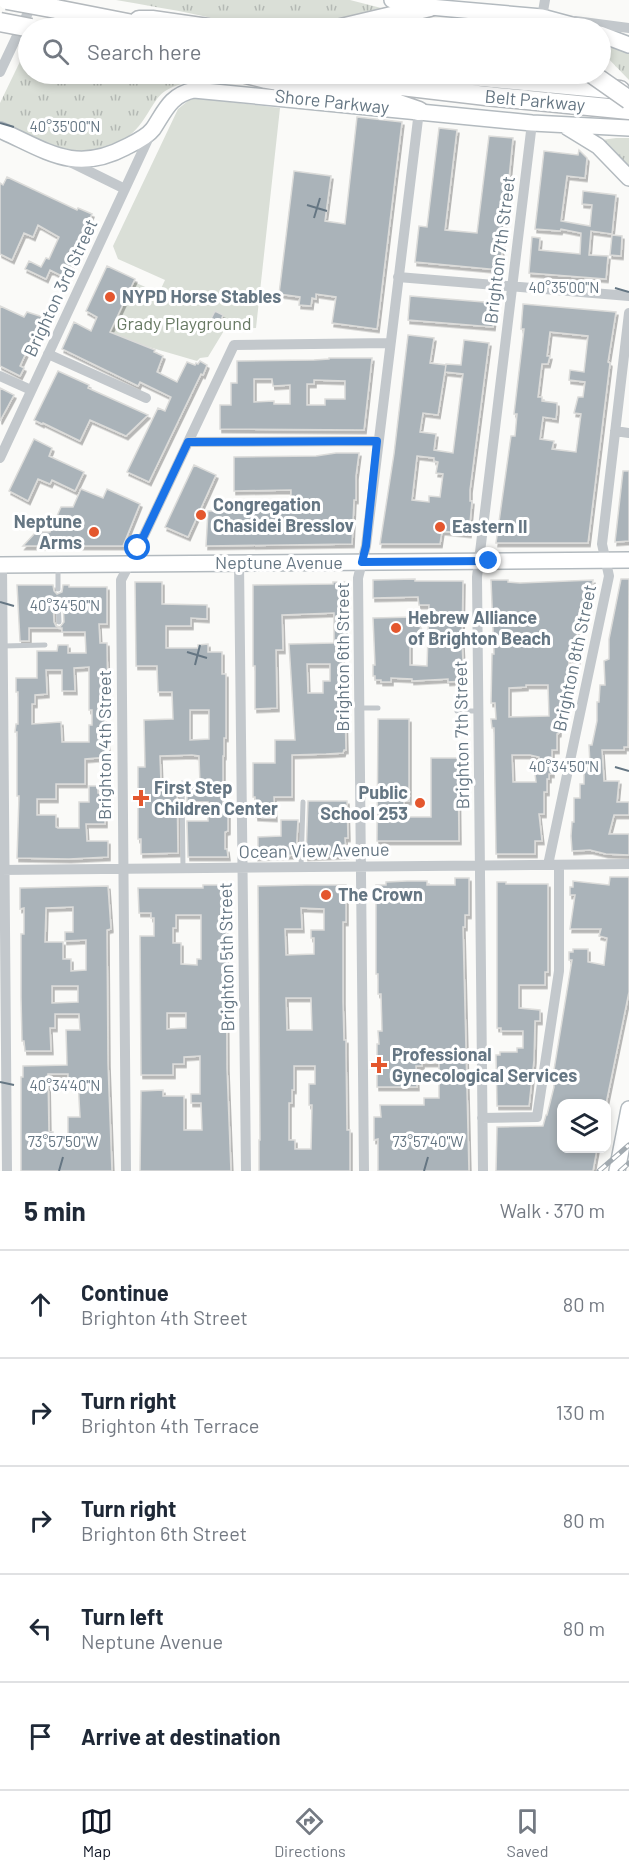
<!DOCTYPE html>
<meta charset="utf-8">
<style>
body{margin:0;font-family:Barlow,sans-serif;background:#f2f2f3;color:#1f2937}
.controls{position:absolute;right:18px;bottom:18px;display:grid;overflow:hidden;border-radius:12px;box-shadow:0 3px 9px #0003}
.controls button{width:54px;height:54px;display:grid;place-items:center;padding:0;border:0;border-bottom:2px solid #e0e1e3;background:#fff;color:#1f2937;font:30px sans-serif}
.stop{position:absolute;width:18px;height:18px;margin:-14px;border:4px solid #1a73e8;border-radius:50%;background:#fff}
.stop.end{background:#1a73e8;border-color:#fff;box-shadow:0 2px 6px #0008}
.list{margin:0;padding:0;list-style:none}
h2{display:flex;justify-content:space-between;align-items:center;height:78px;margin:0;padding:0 24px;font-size:26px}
h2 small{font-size:20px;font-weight:400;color:#747a83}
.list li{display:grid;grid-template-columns:39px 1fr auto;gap:18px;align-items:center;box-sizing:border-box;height:108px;padding:0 24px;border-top:2px solid #e0e1e3}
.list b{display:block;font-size:22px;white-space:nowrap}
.list p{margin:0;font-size:20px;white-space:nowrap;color:#747a83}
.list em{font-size:20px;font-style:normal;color:#747a83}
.icon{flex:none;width:33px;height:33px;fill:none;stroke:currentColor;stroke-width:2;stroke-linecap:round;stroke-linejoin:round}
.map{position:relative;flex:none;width:629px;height:1171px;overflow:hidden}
.search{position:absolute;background:#fff;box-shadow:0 3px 9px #0003;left:18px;right:18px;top:18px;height:66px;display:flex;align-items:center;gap:15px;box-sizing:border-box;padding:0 21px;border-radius:33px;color:#747a83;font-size:22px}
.sheet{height:618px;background:#fff}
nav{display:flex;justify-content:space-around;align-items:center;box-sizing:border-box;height:84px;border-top:2px solid #e0e1e3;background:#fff;font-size:16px;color:#747a83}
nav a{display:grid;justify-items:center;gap:3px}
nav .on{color:#111827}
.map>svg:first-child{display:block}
.grass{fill:url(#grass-tufts)}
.park{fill:#dadfd7}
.building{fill:#aab3b9;stroke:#dcdcda;stroke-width:1.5;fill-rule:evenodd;filter:url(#shadow)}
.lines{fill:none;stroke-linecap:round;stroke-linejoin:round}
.secondary-casing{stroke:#b3babf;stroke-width:18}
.motorway-casing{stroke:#b4b9bd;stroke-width:21}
.service{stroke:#c3c8cc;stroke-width:5}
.minor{stroke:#c3c8cc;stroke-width:10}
.secondary{stroke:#fff;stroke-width:15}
.motorway{stroke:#fff;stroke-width:18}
.rail-casing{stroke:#a2aab0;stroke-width:5}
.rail{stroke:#fff;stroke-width:3;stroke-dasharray:9;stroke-linecap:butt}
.motorway-bridge-casing{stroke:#b4b9bd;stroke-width:21;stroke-linecap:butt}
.motorway-bridge{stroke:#fff;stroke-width:18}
.route{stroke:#1a73e8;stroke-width:8}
.ticks{fill:none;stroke:#657683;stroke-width:2}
.poi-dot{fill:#e4572e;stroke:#fff;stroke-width:2}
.labels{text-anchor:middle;stroke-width:6;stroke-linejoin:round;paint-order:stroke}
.street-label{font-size:18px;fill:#657683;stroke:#fff}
.poi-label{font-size:18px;font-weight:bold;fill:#657683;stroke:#fff;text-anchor:start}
.park-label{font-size:18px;fill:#687a64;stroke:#fff}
.ticks-label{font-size:15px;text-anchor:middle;fill:#657683;stroke:#fff;stroke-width:6;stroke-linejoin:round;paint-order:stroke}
</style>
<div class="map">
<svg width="629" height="1171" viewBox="0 0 629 1171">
<defs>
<pattern id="grass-tufts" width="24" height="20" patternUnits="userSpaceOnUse" patternTransform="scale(1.5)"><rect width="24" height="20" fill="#dadfd7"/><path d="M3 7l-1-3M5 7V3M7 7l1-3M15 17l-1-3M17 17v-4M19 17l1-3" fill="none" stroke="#b4b9b4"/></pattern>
<filter id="shadow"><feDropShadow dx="2" dy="3.5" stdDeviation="0" flood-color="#0004"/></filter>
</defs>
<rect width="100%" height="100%" fill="#fafaf8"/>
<path class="grass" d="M116,0H350L389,10C347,21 306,31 262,28C240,27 219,19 198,15C171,9 143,5 116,0Z
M432,20L500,22L549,28H462L435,26L388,25V23Z
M600,43L629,53V80L601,51Z
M28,45V74H170L169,80L189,82C156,90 159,98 142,122C123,148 90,160 59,151C40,146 18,132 0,124V103Z
M616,138H629V169L602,140Z"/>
<path class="park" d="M197,98L280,108L256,328L225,329L208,357L200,358L197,361L135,343L109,331L111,323L114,324L134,282L159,293L165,280L118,259L113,246L178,109L189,100Z"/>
<path class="building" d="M357,117L402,122L377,329L332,323L336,297L316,294V299L312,298L311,306L299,305L300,297L279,294L294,171L331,176L325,221L345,224Z
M439,128L457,130L445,230L477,233L489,136L513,138L500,270L415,262L419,226L427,227Z
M579,150L587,158L585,178L567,176L561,221L590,226L592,205L582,204L583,191L616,195L612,234L591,231L589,255L608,256L606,279L529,273L532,237L540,238L539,250L580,254L581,233L561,229L560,231L535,229L544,151L578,155Z
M7,177L77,210L78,208L92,214L87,224L90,225L66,278L50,270L46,279L25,269L29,261L41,267L46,258L49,259L59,237L38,225L33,237L24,233L12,260L0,254V183L3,185Z
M612,235L622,236L621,256L610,255Z
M107,266L135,279L110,332L155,350L154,352L163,356L157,372L177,382L187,362L195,365L196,363L198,364L200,361L207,365L203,375L201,374L149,482L127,472L158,408L165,411L171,397L140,382L138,386L62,349L74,322L91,331L97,317L86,311Z
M410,296L496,303L493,327L408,320Z
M523,304L616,312L608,362L610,363L588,543H496L511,436H515L517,414H514L524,329H521ZM550,332L588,336L584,372L570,370L569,380L585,382L583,397H578L574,413L581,414L576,452L552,449L554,441L540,439L543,417L556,419L557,409V403L542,401V397H538L542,364H548L550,356H547Z
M0,306L24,317L27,312L43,317L20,366L24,368L20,376L0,366Z
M215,311L223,315L220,323L211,319Z
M408,335L434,338L430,363L446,365L438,415L423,413L420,432L436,434L434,450L453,453L463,374L445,372L446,364L461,365L464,340L489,343L470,490V501H472L469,534L442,531L440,544H380L394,454ZM417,456L434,458V461L438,462L436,473L443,474L440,497L429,496V502L412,500Z
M329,358H372L364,430L220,429V405H231V383H237V361L314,360L329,359ZM254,379H272L273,386L290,385V404H274V401L254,402ZM314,380L345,381V399H325V405H307V384H314Z
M58,371L89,385L88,388L148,415L126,436L90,420L80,441L43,423L42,424L34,420Z
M0,388L14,395L0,421Z
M34,439L52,448L49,456L84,472L75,491L52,480L50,484L38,479L28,501L9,491Z
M336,453H359L356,476V500H354L352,544L206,546L208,511H291V490L234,491V457L316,456Z
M194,465L216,475L188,537L165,527Z
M623,471H629V541L615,542Z
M81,489L103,498L107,489L140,504L123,546H23L36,532H50L61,507H73Z
M415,579V581H463L462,643L464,681L448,682V679L412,681V679L391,678V682H381V680H375V676H373V665H375L373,618L413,617L421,628L410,642V665L427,666L429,605H419L418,597L373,598V580Z
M621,579H629L628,747H624V750H602L604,781H619L617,802H629V815H614L609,834H629V855L606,854L590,850L572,851L571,836L572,822H574V798H580V784H584V765H590L589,745H592L597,721V702H599L600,685H605L604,661L609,659V639Z
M491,580H508V582L520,583L593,580L585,619H580V629H577L578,660H569L568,701H565V708H561V728H559V733L557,734V750H552V774H549V779H547V792H544V814H539L542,841H535V854H496L494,728H492L491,719H496L495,703H491L492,654H494ZM526,685H548L549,716L509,717V688L526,687ZM512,755H530L539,757V774H535L536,782H513Z
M135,582H162V604L207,605V619L191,618V626H166V648H198V645L208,644V652H222V674H226V738H224V756H223V805H228V831L225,832V849H227L228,857H188L187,821H208V802H187V786L200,785L199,756L192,755L160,756L161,783H177V786L178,853L141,854V839H138V767H145L144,720L173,719L172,692H158L157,666H136ZM190,710H209V739L190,740Z
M333,582H345V650H342L343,673H345L346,694L347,707H345L346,750H344L343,753L326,754L292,755V797H274L275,818L256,817L255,797H253V763H275V740H295L289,644L334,643V613L282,615L283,650H276L277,708L255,709V666H253V585L333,584ZM307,664H330V681H323V693H308Z
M17,585H53L54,591L57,594L62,592L63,585H69V587H107V624H99L100,643H107L108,714H104L109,757L85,759V784H56V799H37V815H56V827L58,828H79V802H89V786H98V793H108V802H105V824H86L87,841H108V857L69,859L17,858L19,796H17V732H15L16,724H18V692H16V678H37V651H57L58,645H68V653H86L85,632H62V628H29V641H20ZM57,597L61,598L63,602L64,622L60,627L56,626L54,622L53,602ZM89,667V710H92V725H89V742H62L61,722L32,724V704H35V695L47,694L46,670H62V691H75L74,668Z
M378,719H409V801H404V817H431V758H458L459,841H377Z
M308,801H347L348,838H345L346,855L306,857Z
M281,820H298L296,855L256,857V849H258V837L281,836Z
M610,877H629V992L606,1104H561V1149H597L593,1171H496L497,1127L543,1126L546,1115H547L554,1087L553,1076L572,960H569V952H573V949H588V962L604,965L607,938L599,936L601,929H570L575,895H570V887H573V881L609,885Z
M455,878H469V915H465V927H463L469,1171H378V1139L374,1140V1117H381L380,1105H424V1098H439V1063H422V1066H416L417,1087H377V1044H379L378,1031H382L381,994H378V974H376V885H386V882L407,881H427V885H455Z
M497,882H506V884H548V972H545V985H519V1008L540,1010V1021H535L534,1060L529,1106H497L496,1055H500V1052H517V1048H523V1031H501V1028H497Z
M203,885H226L227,1068L231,1171H140L141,1091L163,1090V1096H184V1130H202L201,1103H191V1094H200V1056L184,1057V1064H173V1075H141L140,936H154V918H151V913H139L138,888H203ZM176,915H201V959H197V965L181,964V943H173V928H176ZM167,1013H186V1028L167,1029Z
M306,885H346V922H343V1001L344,1040H346V1051L347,1130H350V1171H259V1140H260L258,886ZM301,908L324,909V930H311V938H314V954L286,955L285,929H302ZM286,998H311L312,1030H287ZM294,1066H315V1084H309V1105H312L311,1149H295V1140H289V1103H292V1090H294Z
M108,886L111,929L107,930L108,1063L112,1171H21V1077H23V1066L67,1065L66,1030H80L79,1014H55V1028H50L51,1051H25L24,1041H22L21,997V934H24V908L20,909V888ZM73,907V932H65V941L86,940V970L71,971V959H63V942H45L46,908ZM52,986H78V1002L52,1003ZM48,1074H68V1081L78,1080L80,1117H68V1142H53V1132H49Z"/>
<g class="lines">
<defs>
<path id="secondary" d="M392,0L430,7L542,17L583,28
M600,34L629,45
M567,127L598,146L629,178
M0,130C47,151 75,174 126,147C134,143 147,137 153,129C165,111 170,95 194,90L532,123L629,128
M0,565L629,560
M617,1171L629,1109"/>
<path id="motorway" d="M56,9L153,28
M139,20H152L208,28
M341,28L430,7
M246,74L266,79L384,99L419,111
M299,74L486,96L629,110
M449,74L620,90"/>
</defs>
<use href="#secondary" class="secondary-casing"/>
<use href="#motorway" class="motorway-casing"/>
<path class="service" d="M58,566V589
M58,602L59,622
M3,646L45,645
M360,708H378
M457,711H479
M182,783L183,869
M301,867L303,802"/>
<path class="minor" d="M545,0L542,17L548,18
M575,21L629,28
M0,72L33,2
M66,160L125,189
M398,277L629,296
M48,354L146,398
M0,376L31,390
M615,431L629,433
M188,442L377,441
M0,458L150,135
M239,563L246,1171
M2,565L7,1171
M548,865L609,576L602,544L629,313
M0,870L629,864
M482,1118L537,1117L559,971V865
M126,1171L121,580L138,548L234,345L390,343
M364,1171L358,578L366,546L419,111
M483,1171L477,577L532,123"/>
<use href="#secondary" class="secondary"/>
<use href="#motorway" class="motorway"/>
<defs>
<path id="rail" d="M599,1171L629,1145
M620,1171L629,1163"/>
</defs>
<use href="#rail" class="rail-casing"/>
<use href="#rail" class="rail"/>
<defs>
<path id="motorway-bridge" d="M7,0L56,9
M0,22L31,28
M592,74L629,100"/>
</defs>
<use href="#motorway-bridge" class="motorway-bridge-casing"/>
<use href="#motorway-bridge" class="motorway-bridge"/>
</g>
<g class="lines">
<path class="route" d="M138,548L188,442L377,441L366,546L362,562L489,561"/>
</g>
<path class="ticks" d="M0,123L14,127M307,205L327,211M314,218L320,198M615,288L629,292M0,602L14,606M187,652L207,658M195,665L200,645M615,767L629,771M0,1082L14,1085M59,1171L63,1157M424,1171L428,1157"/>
<g class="poi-dot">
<circle cx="110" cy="297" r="6"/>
<circle cx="201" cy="515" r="6"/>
<circle cx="440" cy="527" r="6"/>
<circle cx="94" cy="532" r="6"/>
<circle cx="396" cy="628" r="6"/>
<path d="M138 789h6v6h6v6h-6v6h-6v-6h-6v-6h6z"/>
<circle cx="420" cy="803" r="6"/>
<circle cx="326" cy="895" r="6"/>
<path d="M376 1056h6v6h6v6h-6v6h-6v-6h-6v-6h6z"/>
</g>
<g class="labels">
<g class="street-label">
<text transform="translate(535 101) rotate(5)" y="6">Belt Parkway</text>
<text transform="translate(332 102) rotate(6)" y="6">Shore Parkway</text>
<text transform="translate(500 250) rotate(-83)" y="6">Brighton 7th Street</text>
<text transform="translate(61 288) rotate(-65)" y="6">Brighton 3rd Street</text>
<text x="279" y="569">Neptune Avenue</text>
<text transform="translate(343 657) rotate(-90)" y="6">Brighton 6th Street</text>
<text transform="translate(575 658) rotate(-78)" y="6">Brighton 8th Street</text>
<text transform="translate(462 735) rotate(-91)" y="6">Brighton 7th Street</text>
<text transform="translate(105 745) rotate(-90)" y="6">Brighton 4th Street</text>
<text transform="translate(314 851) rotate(-1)" y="6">Ocean View Avenue</text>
<text transform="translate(227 957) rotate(-91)" y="6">Brighton 5th Street</text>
</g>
<g class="poi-label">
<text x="122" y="303">NYPD Horse Stables</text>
<text x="213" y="511">Congregation<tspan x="213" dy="21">Chasidei Bresslov</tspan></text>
<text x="82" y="528" text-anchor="end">Neptune<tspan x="82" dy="21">Arms</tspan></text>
<text x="452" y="533">Eastern II</text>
<text x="408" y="624">Hebrew Alliance<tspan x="408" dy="21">of Brighton Beach</tspan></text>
<text x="154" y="794">First Step<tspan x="154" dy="21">Children Center</tspan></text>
<text x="408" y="799" text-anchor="end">Public<tspan x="408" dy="21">School 253</tspan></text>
<text x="338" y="901">The Crown</text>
<text x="392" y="1061">Professional<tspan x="392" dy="21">Gynecological Services</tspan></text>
</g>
<g class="park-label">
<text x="184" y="330">Grady Playground</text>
</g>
</g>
<g class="ticks-label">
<text x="65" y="132">40°35'00"N</text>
<text x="564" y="293">40°35'00"N</text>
<text x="65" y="611">40°34'50"N</text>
<text x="564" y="772">40°34'50"N</text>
<text x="65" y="1091">40°34'40"N</text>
<text x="63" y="1147">73°57'50"W</text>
<text x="428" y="1147">73°57'40"W</text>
</g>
</svg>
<div class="controls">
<button><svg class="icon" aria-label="layers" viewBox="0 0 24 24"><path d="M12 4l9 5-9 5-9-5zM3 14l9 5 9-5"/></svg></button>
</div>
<div class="stop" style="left:138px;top:548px"></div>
<div class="stop end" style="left:489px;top:561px"></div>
<div class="search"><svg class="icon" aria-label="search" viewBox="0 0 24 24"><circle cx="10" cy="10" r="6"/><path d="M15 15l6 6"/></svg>Search here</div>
</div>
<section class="sheet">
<h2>5 min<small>Walk · 370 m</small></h2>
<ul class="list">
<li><svg class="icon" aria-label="ahead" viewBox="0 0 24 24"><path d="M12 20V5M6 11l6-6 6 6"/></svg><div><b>Continue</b><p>Brighton 4th Street</p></div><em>80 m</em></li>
<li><svg class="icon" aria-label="right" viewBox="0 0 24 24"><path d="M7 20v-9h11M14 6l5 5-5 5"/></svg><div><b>Turn right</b><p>Brighton 4th Terrace</p></div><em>130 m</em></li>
<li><svg class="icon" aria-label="right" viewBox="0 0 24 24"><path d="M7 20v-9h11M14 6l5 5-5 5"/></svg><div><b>Turn right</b><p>Brighton 6th Street</p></div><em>80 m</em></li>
<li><svg class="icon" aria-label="left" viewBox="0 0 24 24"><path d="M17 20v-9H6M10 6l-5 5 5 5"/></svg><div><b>Turn left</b><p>Neptune Avenue</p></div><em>80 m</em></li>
<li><svg class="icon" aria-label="arrive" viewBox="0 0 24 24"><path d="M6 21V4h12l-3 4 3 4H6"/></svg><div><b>Arrive at destination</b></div></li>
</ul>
</section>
<nav>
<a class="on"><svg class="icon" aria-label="map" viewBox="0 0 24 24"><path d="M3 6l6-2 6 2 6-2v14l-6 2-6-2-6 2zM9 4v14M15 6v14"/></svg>Map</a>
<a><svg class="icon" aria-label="directions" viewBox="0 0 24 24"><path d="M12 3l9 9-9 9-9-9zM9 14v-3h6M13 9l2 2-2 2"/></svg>Directions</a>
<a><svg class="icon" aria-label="saved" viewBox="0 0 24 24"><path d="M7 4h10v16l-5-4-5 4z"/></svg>Saved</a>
</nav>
